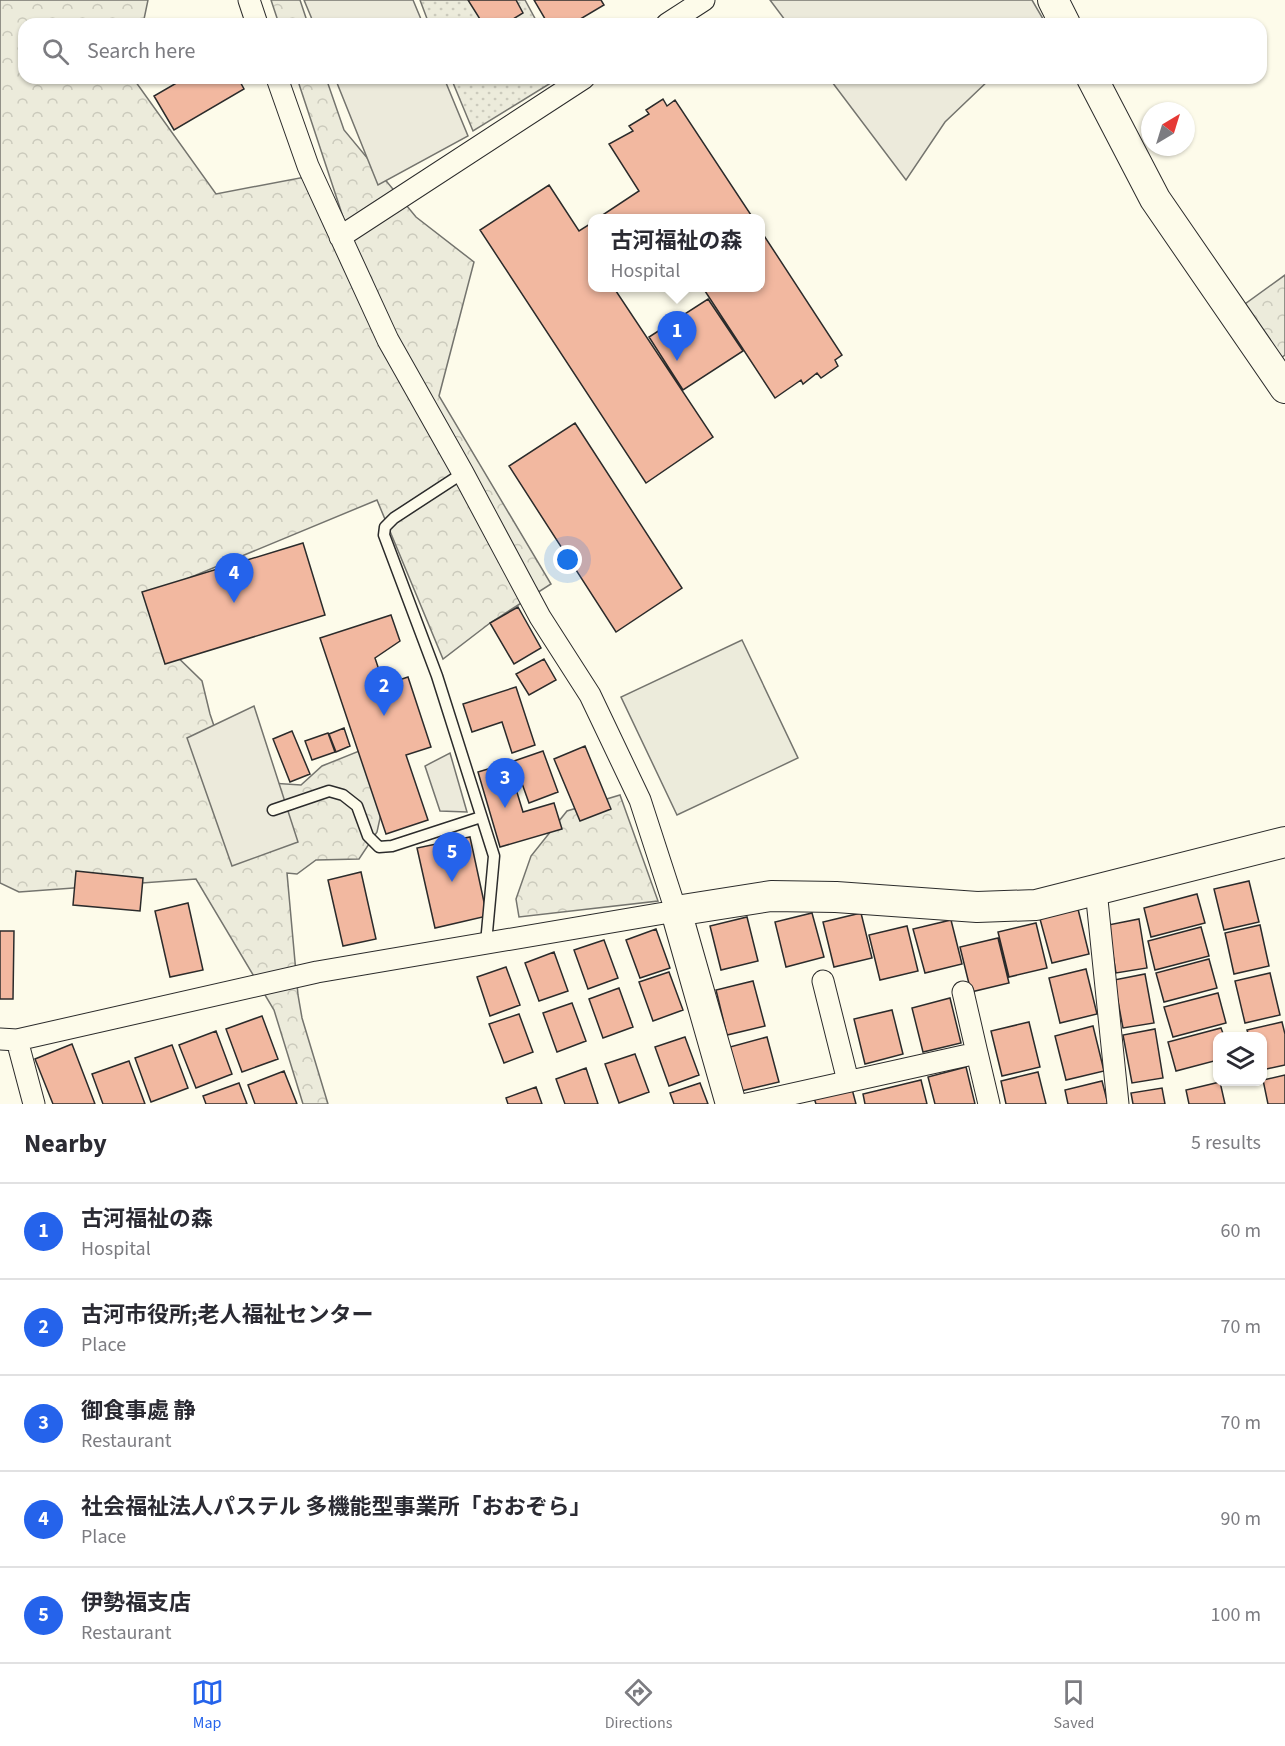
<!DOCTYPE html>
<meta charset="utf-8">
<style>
body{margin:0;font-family:"Source Sans 3","Noto Sans JP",sans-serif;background:#f2f2f3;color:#2b2b33}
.controls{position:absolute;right:18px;bottom:18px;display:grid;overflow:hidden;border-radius:12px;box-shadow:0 2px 4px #0004}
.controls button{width:54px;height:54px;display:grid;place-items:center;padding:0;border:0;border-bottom:2px solid #e1e1e2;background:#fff;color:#2b2b33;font:30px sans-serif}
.compass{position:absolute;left:1141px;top:102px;width:54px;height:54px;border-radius:50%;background:#fff;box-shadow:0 2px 4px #0004;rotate:38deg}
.you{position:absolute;left:568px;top:560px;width:21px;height:21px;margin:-15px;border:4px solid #fff;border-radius:50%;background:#1a73e8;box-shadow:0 0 0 9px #1a73e833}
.badge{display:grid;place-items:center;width:39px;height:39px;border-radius:50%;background:#2563eb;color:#fff;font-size:20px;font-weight:700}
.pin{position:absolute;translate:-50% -50px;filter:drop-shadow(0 2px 3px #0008)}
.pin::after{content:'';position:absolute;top:32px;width:21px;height:18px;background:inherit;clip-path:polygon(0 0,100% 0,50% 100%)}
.popup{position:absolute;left:588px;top:214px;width:177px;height:78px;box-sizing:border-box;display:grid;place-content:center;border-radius:12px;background:#fff;filter:drop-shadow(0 2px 4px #0005);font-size:20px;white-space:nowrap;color:#7c7c81}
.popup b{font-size:22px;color:#2b2b33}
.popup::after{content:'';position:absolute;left:50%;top:100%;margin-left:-12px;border:12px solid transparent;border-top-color:#fff}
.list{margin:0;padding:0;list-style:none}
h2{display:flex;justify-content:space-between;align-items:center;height:78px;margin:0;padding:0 24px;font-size:26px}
h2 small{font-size:20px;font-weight:400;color:#7c7c81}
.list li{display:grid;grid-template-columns:39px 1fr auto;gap:18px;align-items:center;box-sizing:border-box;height:96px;padding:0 24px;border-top:2px solid #e1e1e2}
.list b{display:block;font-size:22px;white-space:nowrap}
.list p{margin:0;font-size:20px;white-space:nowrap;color:#7c7c81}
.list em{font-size:20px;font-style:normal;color:#7c7c81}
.icon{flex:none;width:33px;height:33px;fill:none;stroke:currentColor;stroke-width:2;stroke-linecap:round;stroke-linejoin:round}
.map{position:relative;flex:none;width:1285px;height:1104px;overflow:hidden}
.search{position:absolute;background:#fff;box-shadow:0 2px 4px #0004;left:18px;right:18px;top:18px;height:66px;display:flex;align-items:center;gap:15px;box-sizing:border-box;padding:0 21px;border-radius:18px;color:#7c7c81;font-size:22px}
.sheet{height:558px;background:#fff}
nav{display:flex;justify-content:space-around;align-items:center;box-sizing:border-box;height:84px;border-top:2px solid #e1e1e2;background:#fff;font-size:16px;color:#7c7c81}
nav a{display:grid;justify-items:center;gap:3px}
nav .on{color:#2563eb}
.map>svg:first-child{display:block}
.grass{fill:url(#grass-dots);stroke:#74746e;stroke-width:1.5}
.forest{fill:url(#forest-crowns);stroke:#74746e;stroke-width:1.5}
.park{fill:#ecebdb;stroke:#74746e;stroke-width:1.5}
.parking{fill:#eceadb;stroke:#74746e;stroke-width:1.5}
.building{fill:#f2b8a0;stroke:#2b2b2b;stroke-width:1.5}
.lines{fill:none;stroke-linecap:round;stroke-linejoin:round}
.lane-casing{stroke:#2b2b2b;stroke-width:13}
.street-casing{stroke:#2b2b2b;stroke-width:23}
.secondary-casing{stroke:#2b2b2b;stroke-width:32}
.lane{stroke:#fdfbea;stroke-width:10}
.street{stroke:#fdfbea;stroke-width:21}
.secondary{stroke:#fdfbea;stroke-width:30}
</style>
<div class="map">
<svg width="1285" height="1104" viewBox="0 0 1285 1104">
<defs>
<pattern id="grass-dots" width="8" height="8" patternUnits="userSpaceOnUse" patternTransform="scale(1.5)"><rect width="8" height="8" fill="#ecebdb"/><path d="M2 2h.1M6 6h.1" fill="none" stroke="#cbcabc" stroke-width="1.8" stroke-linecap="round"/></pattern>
<pattern id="forest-crowns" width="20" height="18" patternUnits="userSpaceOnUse" patternTransform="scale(1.5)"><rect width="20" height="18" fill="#ecebdb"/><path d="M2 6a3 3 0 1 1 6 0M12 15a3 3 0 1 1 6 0" fill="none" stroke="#cbcabc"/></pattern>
</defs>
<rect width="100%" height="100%" fill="#fdfbea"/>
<path class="grass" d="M420,0H525L538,24H429Z
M451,78H554V81L473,131Z"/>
<path class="forest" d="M0,0H148L143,24H24V78H133L216,194L305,177L345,223L297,78H326L344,130L416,217L474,262L439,396L551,584L490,623L443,659L377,500L184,580L162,642L202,681L210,714L251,836L270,852L271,783L301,785L322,766L384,741V800L377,832L359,859L316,860L297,874L287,873L298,995L302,1018L328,1104H303L274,1010L196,879L19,892L0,883Z
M271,0H300L308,24H279Z
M1285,275V355L1279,359L1245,304Z
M620,795L658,901L519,917L516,899L531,856L567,811Z"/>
<path class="park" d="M742,640L798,758L677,815L621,697Z"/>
<path class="parking" d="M304,0H413L423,24H314Z
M770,0H1032L1046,24H788Z
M335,78H444L468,136L378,185Z
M829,78H991L945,122L906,180Z
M254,706L298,842L232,866L187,738Z
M450,753L467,812L440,811L425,766Z"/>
<path class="building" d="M468,0H516L523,13L505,24H483Z
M534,0H601L604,5L572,24H548Z
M185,78H238L244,89L174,130L154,96Z
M663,99L667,106L675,100L753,218H598L639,191L609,144L633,131L629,126L649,114L646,110Z
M549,185L579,231L593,222V288H614L713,437L646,483L480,230Z
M761,231L842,355L835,360L838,366L821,378L817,373L803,384L801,380L775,398L703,288H761Z
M708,299L743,351L683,390L649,337Z
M575,423L682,588L616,632L509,466Z
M303,543L325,615L165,664L142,592Z
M518,607L541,648L514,664L490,623Z
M391,615L400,641L375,658L384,685L408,677L431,747L406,755L428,820L386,834L320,638Z
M544,659L556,680L529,695L516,674Z
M516,687L535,745L512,753L502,722L472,732L463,704Z
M344,728L350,746L336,752L329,734Z
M292,731L310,774L290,782L273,739Z
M328,733L335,752L312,760L305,741Z
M585,746L611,809L580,821L554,759Z
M543,751L558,792L529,803L514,761Z
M508,763L523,812L554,803L562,829L500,847L478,772Z
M470,837L487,916L435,928L417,848Z
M76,871L143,878L140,911L73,905Z
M361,872L376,939L343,946L328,880Z
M1249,881L1259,922L1224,930L1214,889Z
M1197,894L1205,923L1151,937L1144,908Z
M188,903L203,970L170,977L155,911Z
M1078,909L1089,954L1052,963L1040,919Z
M812,913L824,957L786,967L775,922Z
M861,913L872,958L834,967L823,922Z
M747,917L758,961L721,970L710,926Z
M1139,919L1147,968L1116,973L1108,925Z
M951,920L962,964L925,973L913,929Z
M1036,923L1047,968L1009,977L998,932Z
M1260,925L1269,966L1234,974L1225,933Z
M907,926L918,971L880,980L869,935Z
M1201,927L1209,956L1155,970L1148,941Z
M656,929L670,968L640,978L626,940Z
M0,931H14L13,999H0Z
M998,938L1009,983L971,992L960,947Z
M604,940L618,978L588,989L574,950Z
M554,952L568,991L539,1001L525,963Z
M1209,959L1217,988L1164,1002L1156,973Z
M506,967L520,1005L490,1016L477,977Z
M1086,969L1097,1014L1060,1023L1049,978Z
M669,972L683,1010L653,1021L639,982Z
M1270,973L1280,1015L1245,1023L1235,981Z
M1145,974L1154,1023L1123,1028L1114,980Z
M753,981L765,1026L727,1035L716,990Z
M619,988L633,1027L603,1038L589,999Z
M1218,993L1226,1023L1173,1037L1164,1007Z
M950,998L961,1043L923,1052L912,1008Z
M572,1003L586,1041L557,1052L543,1013Z
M892,1010L903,1054L865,1064L854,1019Z
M519,1014L533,1052L504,1063L489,1024Z
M262,1016L278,1059L242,1072L226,1029Z
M1029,1022L1040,1067L1002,1076L991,1031Z
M1282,1022L1285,1034V1065L1262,1070V1036H1249L1247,1030Z
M1093,1026L1104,1071L1066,1080L1055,1036Z
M1221,1028L1224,1036H1218V1060L1176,1071L1168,1042Z
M1155,1029L1163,1078L1132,1083L1123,1035Z
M216,1031L232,1074L196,1088L179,1045Z
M685,1037L699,1075L669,1086L655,1047Z
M767,1037L779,1082L741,1091L730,1047Z
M72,1044L95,1104H53L35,1059Z
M172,1045L188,1088L151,1102L135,1058Z
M635,1054L649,1092L619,1103L605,1064Z
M129,1061L145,1104H103L92,1074Z
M966,1067L975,1104H935L928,1077Z
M586,1068L598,1104H565L556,1079Z
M284,1071L297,1104H255L248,1085Z
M1038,1072L1046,1104H1006L1001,1081Z
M1285,1075V1104H1268L1263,1080Z
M921,1080L927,1104H865L863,1094Z
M1102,1081L1108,1104H1068L1065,1090Z
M1220,1082L1225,1104H1189L1186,1090Z
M239,1083L247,1104H206L203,1096Z
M700,1083L708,1104H674L670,1093Z
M536,1087L542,1104H508L506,1098Z
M1162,1088L1165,1104H1133L1131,1093Z
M852,1089L856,1104H816L814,1098Z"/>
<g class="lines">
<defs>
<path id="lane" d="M463,473L394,518L385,527L384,535L437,676L494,856L486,943
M273,810L329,791L343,795L357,806L368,836L379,847L392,846L481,817"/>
<path id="street" d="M249,0L257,24
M667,24L704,0
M340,237L584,78
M1096,890L1118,1104
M823,981L848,1081
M0,1039L17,1040L317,972L676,911L640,800L590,695L540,617L463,473L388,340L308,166L277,78
M17,1040L34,1104
M977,1053L989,1104
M747,1104L977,1053L963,992"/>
<path id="secondary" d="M1053,0L1065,24
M1092,78L1155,199L1285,388
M731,1104L676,911L771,896L836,897L977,907L1036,905L1285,842"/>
</defs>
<use href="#lane" class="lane-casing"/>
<use href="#street" class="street-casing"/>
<use href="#secondary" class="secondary-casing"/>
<use href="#lane" class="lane"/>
<use href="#street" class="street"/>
<use href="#secondary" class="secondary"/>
</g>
</svg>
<div class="controls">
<button><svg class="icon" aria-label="layers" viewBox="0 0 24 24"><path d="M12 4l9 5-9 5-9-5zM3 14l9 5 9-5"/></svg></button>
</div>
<svg class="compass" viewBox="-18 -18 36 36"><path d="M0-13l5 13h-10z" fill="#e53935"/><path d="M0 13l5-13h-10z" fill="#7c7c81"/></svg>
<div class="you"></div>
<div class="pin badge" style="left:677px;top:361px">1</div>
<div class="popup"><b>古河福祉の森</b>Hospital</div>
<div class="pin badge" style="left:384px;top:716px">2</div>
<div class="pin badge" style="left:505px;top:808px">3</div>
<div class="pin badge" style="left:234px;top:603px">4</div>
<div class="pin badge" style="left:452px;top:882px">5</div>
<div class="search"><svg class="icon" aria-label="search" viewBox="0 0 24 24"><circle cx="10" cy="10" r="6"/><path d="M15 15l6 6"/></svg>Search here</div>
</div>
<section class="sheet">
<h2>Nearby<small>5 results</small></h2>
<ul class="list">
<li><span class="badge">1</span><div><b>古河福祉の森</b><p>Hospital</p></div><em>60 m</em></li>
<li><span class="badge">2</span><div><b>古河市役所;老人福祉センター</b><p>Place</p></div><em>70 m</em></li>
<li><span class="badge">3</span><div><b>御食事處 静</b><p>Restaurant</p></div><em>70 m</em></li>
<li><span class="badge">4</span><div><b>社会福祉法人パステル 多機能型事業所「おおぞら」</b><p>Place</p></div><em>90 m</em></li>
<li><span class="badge">5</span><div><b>伊勢福支店</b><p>Restaurant</p></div><em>100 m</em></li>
</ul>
</section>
<nav>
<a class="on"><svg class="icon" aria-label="map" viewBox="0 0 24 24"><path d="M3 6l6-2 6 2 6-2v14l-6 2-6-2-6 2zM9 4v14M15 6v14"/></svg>Map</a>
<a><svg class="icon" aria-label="directions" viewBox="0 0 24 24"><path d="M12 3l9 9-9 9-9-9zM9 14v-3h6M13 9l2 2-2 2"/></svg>Directions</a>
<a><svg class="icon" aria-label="saved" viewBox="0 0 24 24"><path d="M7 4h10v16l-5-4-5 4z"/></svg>Saved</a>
</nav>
